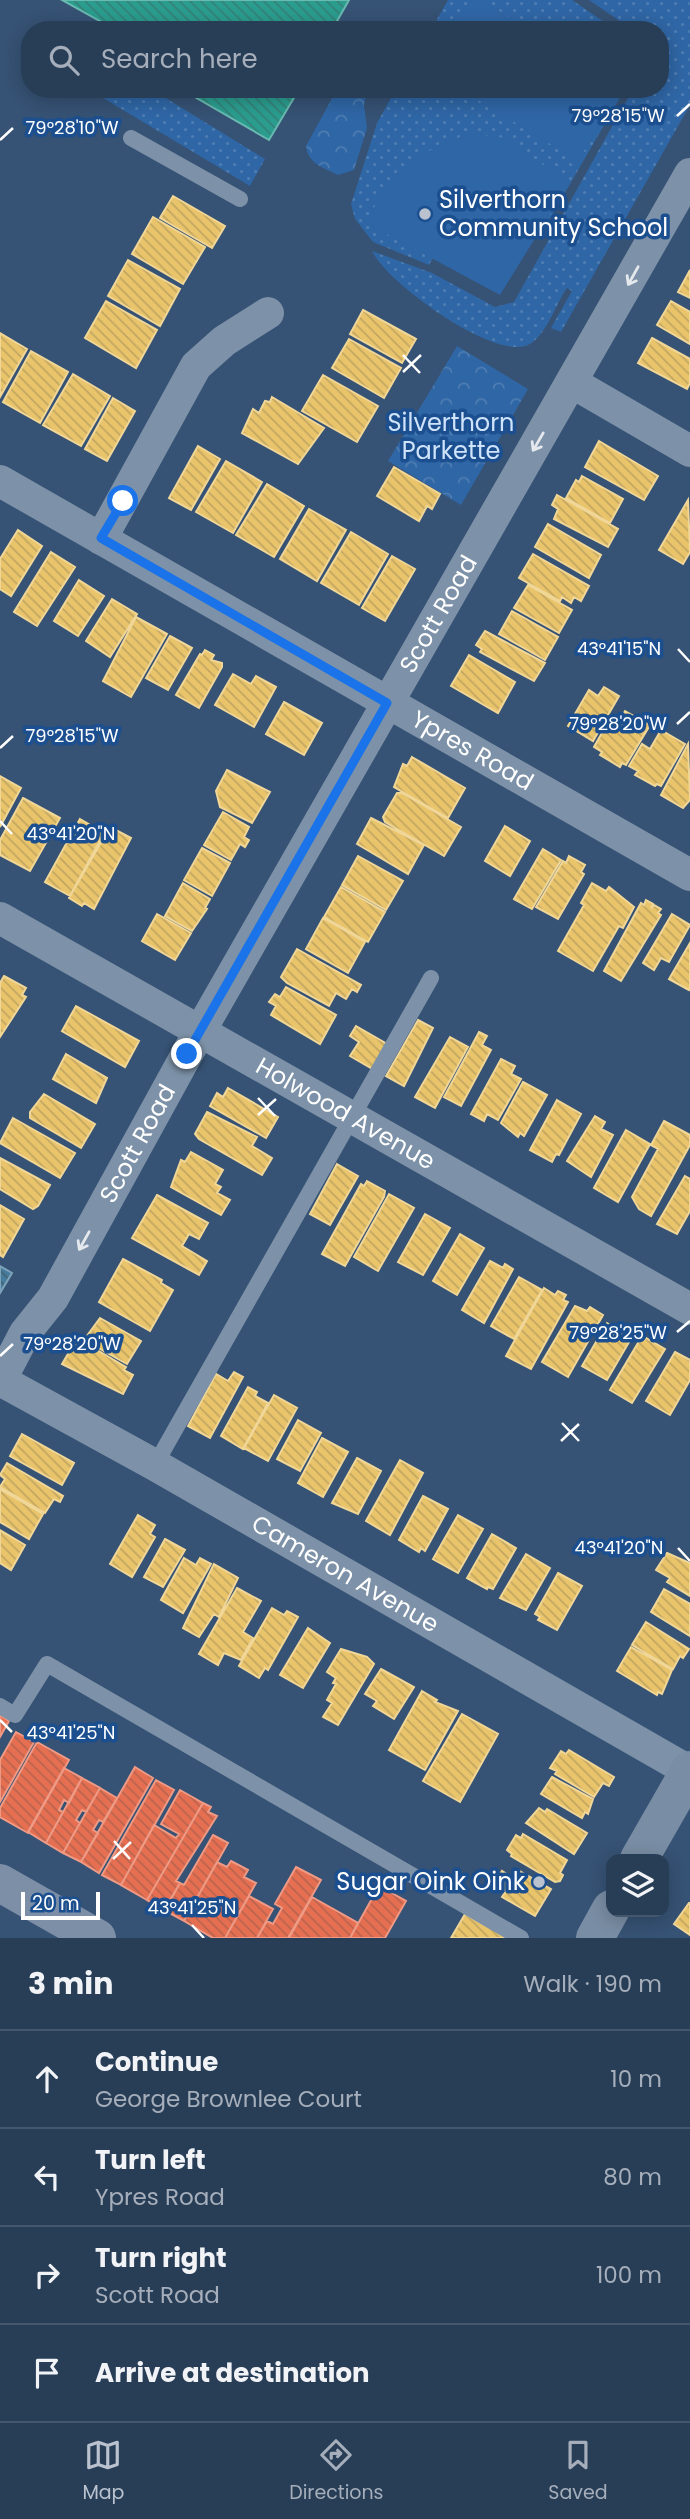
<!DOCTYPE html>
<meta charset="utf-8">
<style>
body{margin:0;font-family:Poppins,sans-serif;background:#30455d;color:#f1f3f6}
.controls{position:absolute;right:21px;bottom:21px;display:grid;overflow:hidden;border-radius:14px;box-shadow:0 4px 18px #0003}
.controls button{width:63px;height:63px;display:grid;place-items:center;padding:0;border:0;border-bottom:2px solid #44576d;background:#283e57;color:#f1f3f6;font:35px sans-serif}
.scale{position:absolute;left:21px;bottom:18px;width:79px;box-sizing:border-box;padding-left:7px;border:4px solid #fff;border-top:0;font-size:19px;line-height:24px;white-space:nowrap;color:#fff;-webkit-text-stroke:5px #1b4f8f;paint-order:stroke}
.stop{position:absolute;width:21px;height:21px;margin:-16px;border:5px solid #1a73e8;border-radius:50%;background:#fff}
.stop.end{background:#1a73e8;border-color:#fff;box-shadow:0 2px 7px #0008}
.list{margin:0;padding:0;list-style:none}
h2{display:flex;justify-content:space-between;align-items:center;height:91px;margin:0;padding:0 28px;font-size:30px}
h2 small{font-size:23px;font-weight:400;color:#a5aeba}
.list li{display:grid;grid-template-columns:46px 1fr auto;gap:21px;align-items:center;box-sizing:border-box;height:98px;padding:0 28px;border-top:2px solid #44576d}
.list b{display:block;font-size:26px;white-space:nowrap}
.list p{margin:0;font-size:23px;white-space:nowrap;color:#a5aeba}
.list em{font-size:23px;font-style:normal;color:#a5aeba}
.icon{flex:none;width:38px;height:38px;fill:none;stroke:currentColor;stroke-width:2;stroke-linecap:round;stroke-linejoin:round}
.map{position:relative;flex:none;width:690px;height:1938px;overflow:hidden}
.search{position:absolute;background:#283e57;box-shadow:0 4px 18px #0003;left:21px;right:21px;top:21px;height:77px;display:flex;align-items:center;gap:18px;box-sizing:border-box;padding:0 24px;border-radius:28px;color:#a5aeba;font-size:26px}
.sheet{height:483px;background:#283e57}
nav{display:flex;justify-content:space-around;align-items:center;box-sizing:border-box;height:98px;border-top:2px solid #44576d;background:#283e57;font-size:19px;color:#a5aeba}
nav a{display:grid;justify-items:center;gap:4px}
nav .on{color:#b9c2ce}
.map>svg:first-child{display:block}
.grass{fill:url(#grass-dots)}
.park{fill:url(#park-crowns)}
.pitch{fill:#2f66a5}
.homes{fill:url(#homes-back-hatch);stroke:#f0d697;stroke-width:2}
.shops{fill:url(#shops-back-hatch);stroke:#ee9a85;stroke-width:2}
.schools{fill:url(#schools-back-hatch);stroke:#6abab1;stroke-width:2}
.public{fill:url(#public-back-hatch);stroke:#7da3ba;stroke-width:2}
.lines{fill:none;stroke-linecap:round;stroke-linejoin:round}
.service{stroke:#7d92a8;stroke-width:16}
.minor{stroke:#7d92a8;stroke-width:32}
.secondary{stroke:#798da4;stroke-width:38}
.primary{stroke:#7d8ea7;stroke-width:38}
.oneway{stroke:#e5e9ee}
.route{stroke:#1a73e8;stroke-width:9}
.ticks{fill:none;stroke:#fff;stroke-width:2.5}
.poi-dot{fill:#b9c2ce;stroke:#1b4f8f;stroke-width:2.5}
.labels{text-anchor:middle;stroke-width:7;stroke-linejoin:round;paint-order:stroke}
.poi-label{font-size:24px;fill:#fff;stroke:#1b4f8f;text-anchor:start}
.park-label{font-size:24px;fill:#cfe3fa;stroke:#1b4f8f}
.street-label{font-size:24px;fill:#fff;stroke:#1b4f8f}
.ticks-label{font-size:18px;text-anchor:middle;fill:#fff;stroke:#1b4f8f;stroke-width:7;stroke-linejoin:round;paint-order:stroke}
</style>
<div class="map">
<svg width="690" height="1938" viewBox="0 0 690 1938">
<defs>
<pattern id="grass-dots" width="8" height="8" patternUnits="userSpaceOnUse" patternTransform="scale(1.75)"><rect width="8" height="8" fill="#2f66a5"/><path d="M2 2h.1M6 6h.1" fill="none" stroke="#4e7db2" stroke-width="1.8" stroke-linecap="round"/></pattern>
<pattern id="park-crowns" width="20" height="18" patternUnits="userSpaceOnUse" patternTransform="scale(1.75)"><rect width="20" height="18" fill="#2f66a5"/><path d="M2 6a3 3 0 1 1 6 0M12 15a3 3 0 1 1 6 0" fill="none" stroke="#4e7db2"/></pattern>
<pattern id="homes-back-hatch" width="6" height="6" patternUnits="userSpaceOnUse" patternTransform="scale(1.75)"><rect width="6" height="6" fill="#e9c46a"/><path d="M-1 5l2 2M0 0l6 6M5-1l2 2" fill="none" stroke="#c2a662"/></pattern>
<pattern id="shops-back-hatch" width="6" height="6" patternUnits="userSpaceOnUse" patternTransform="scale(1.75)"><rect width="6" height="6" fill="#e76f51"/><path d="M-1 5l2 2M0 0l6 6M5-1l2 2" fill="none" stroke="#b86450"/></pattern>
<pattern id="schools-back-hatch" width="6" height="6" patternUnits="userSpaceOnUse" patternTransform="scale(1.75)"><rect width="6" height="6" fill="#2a9d8f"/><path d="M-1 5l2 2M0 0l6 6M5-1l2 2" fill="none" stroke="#368178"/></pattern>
<pattern id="public-back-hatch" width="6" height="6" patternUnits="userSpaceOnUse" patternTransform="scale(1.75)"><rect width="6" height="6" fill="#457b9d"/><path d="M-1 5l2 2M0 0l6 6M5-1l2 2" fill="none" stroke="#486474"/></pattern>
</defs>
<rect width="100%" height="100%" fill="#365274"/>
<path class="grass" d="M448,0H572L616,30H431Z
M589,0H690V105L561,332L551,328L572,291L567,288C556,303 546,337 528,345C494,361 386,282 372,251L432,273L495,307L514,302L633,89H660V59L663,57L660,30H633Z
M108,89H151L265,159L250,186L103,98Z
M396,89H625L544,229L472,189L429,265L373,242L355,219L351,204L377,123Z"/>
<path class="park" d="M337,89H367L364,105L367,128L354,170L338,175C324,168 308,164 306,146Z
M457,346L528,389L461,505L388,461Z"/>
<path class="pitch" d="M472,0H481L530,30H454Z
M460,89H621L578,161Z
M470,134L500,137L570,182L500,295L366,223C387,178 422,147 470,134Z"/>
<path class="homes" d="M173,196L225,226L212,248L160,218Z
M153,217L205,247L183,284L132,254Z
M128,260L180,289L160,326L108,296Z
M690,270V298L678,292Z
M106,301L157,330L136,368L85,338Z
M671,301L690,312V344L657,325Z
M363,310L416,339L402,363L350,334Z
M0,333L27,349L0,397Z
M652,338L690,359V383L687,389L638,363Z
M349,339L401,368L384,398L332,368Z
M31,351L68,372L40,423L3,402Z
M73,374L110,396L81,446L43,425Z
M323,375L378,406L357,442L302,411Z
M272,397L324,428L298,464L242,433L253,409L259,413L265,401L270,402Z
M113,398L135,411L107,461L85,449Z
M599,441L658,476L644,500L585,467Z
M198,446L220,459L191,510L169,498Z
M226,461L262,482L233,533L196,512Z
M394,467L440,494L432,509L427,506L419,521L377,496Z
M582,476L623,499L610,523L566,498L576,480L579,482Z
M267,484L304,506L274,557L236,535Z
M557,495L618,529L608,547L554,519L558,509L552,505Z
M688,500L690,552L683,564L659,550Z
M309,509L346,530L317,581L280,559Z
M548,524L601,555L589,578L535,547Z
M18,530L42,546L11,596L0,589V559Z
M351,532L388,554L359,605L321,583Z
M51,552L75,567L37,626L14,612Z
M533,554L589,586L581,601L574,597L571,603L562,597L560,601L519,578Z
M392,556L415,569L385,621L362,608Z
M79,580L104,596L78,636L54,621Z
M528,585L572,610L559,633L514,608Z
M112,599L137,614L110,657L86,641Z
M512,611L558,637L545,660L499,634Z
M136,617L167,634L131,697L103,681Z
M485,631L545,663L534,681L480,652L482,649L476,645Z
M170,636L192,648L168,690L146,678Z
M205,650L214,655L211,660L222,663V667L199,708L176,695L200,654L202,655Z
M469,655L515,682L498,713L451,686Z
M233,674L251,684L256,676L276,687L254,727L215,705Z
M604,687L619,696L593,741L568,726L589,690L598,696Z
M284,702L322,723L304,755L266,734Z
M625,711L650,725L626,765L622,763L620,767L600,755L602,752L594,747L607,724L615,729Z
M661,730L685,744L661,786L657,784L655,786L635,775L638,771L629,766L642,744L650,749Z
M688,744L690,800L683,808L661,795Z
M412,757L465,788L448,818L394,787L403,764L407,766Z
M227,770L270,792L252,823L220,807L216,791Z
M0,776L21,788L0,827Z
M397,793H402L461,827L444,856L385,822L383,817Z
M23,798L60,818L30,871L0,855V840Z
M223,812L249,827L244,837L249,840L245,847L240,844L231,860L204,845Z
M371,818L424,845L408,874L357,844Z
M80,819L104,833L70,896L45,882Z
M505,826L530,841L510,876L485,861Z
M110,827L131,838L94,909L84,903L82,906L69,898Z
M202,848L230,863L212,896L184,880Z
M543,849L561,860L532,909L514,899Z
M358,856L403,881L386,910L342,885Z
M569,856L585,865L581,872L584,874L558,919L536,907L563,861L566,863Z
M183,883L210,899L205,908L207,909L192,931L165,916Z
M592,883L606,891L609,887L634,907L623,928L619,926L593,971L558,951L584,905L581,903Z
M341,887L385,912L368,942L324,917Z
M646,900L653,904L651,908L654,905L661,909L658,913L661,915L621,981L604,971L641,903L644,905Z
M157,914L191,933L175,960L142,941Z
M672,914L690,925L669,962L661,958L654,970L643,963Z
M323,918L365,942L348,973L306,949Z
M690,943V988L689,990L669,979Z
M297,949L361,985L357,992L352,989L346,999L336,993L329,1006L287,983L281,977Z
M4,976L26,988L22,995L26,997L0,1037V983Z
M286,987L336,1015L320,1044L271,1015L276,1006L269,1002L275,994L280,997Z
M76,1006L139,1041L125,1067L62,1031Z
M418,1020L433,1028L404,1086L386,1076Z
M356,1026L389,1045L374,1070L350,1056L359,1042L350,1036Z
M479,1032L487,1036L482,1045L491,1050L461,1106L444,1097Z
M450,1037L468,1047L435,1108L415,1097Z
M66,1054L107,1078L96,1103L53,1079Z
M501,1059L515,1066L511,1074L521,1079L498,1120L487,1114L484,1121L471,1114Z
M523,1082L547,1095L524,1136L520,1133L518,1137L501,1123Z
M228,1088L278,1117L266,1138L210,1106L217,1093L223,1097Z
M44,1094L95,1124L81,1148L30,1118V1112Z
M557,1100L581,1114L559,1155L556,1154L552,1162L530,1150Z
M207,1112L257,1137L252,1146L272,1158L262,1175L199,1139L195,1134Z
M595,1116L605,1122L601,1129L613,1135L591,1177L567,1161Z
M13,1118L75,1153L60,1178L0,1143Z
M664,1121L690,1135V1145L651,1216L639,1209L632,1197L658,1149L651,1145Z
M626,1130L650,1144L618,1202L594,1188Z
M191,1152L223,1170L215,1184L221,1187L217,1193L230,1200L221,1215L171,1187L181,1160L185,1162Z
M0,1158L50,1185L38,1206L33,1209L0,1189Z
M337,1164L358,1176L330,1225L310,1214Z
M685,1176L690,1179V1211L677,1234L657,1224Z
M367,1181L385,1191L384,1197L345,1266L322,1254L361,1184L364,1186Z
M389,1194L414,1208L378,1271L354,1257Z
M157,1195L208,1223L199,1239L189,1234L182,1246L207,1261L199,1275L132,1238Z
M0,1205L24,1219L3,1257L0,1255Z
M425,1214L450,1228L423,1275L398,1262Z
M460,1234L484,1248L457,1295L433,1281Z
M123,1259L162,1280L161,1283L173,1290L150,1331L99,1302Z
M490,1261L503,1268L505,1264L513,1269L484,1323L462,1310Z
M519,1277L542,1290L514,1339L491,1326Z
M544,1288L555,1295L558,1291L566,1295L563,1300L568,1302L531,1369L506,1356Z
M575,1306L587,1311L590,1307L603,1315L568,1377L542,1362Z
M100,1318L141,1341L127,1364L84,1340Z
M607,1323L632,1337L607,1380L582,1366Z
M641,1338L644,1340L646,1338L665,1349L632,1403L610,1390Z
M75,1342L83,1346L85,1343L126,1367L124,1370L133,1375L123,1394L62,1364Z
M675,1352L690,1360V1380L670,1415L646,1401Z
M234,1372L243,1377L210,1438L188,1426L216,1374L228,1381Z
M248,1387L257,1392L255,1396L268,1403L243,1449L221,1436Z
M274,1395L297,1408L268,1461L244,1448Z
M298,1420L321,1433L300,1471L277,1459Z
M22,1434L74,1463L62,1485L10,1456Z
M322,1438L348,1452L323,1497L298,1483Z
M357,1458L381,1471L358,1514L332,1503Z
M400,1460L423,1473L390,1535L366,1521Z
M7,1463L63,1496L60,1502L54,1499L45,1513L0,1487L5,1479L0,1475Z
M0,1489L43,1514L29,1539L0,1522Z
M423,1496L448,1509L425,1551L421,1548L419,1552L399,1540Z
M138,1515L155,1525L150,1534L155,1537L132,1577L110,1564Z
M458,1515L483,1529L458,1573L433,1559Z
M0,1530L25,1545L11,1570L0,1563Z
M492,1534L516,1548L493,1589L488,1587L487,1589L467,1578Z
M165,1539L185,1550L163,1587L144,1577Z
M667,1553L690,1563V1596L667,1582L670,1578L656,1570Z
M526,1554L550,1568L526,1610L500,1598Z
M184,1558L196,1565L200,1558L211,1564L183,1613L161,1600Z
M214,1564L238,1578L219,1617L214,1614L199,1637L183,1628Z
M558,1573L582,1586L557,1630L538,1620L540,1617L535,1614Z
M237,1588L261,1601L243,1632L253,1638L241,1660L224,1653L218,1665L199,1654Z
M664,1589L690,1604V1636L651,1612Z
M272,1608L284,1615L287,1611L298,1617L268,1670L265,1668L259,1678L239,1666Z
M646,1622L689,1649L683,1658L680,1656L673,1669L632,1645Z
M308,1628L330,1643L303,1688L280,1675Z
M631,1647L672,1670L662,1694L658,1692L657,1695L617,1671Z
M341,1649L367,1657L374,1664L338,1725L323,1717L332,1703L327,1700L336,1684L333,1683L336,1678L327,1672Z
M381,1669L414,1687L394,1719L373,1706L377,1701L365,1694Z
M422,1691L437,1700L435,1702L458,1711L425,1770L389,1750Z
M462,1714L498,1734L460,1802L423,1781Z
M569,1750L614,1777L609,1786L603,1783L594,1797L555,1774L557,1771L550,1768L561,1751L566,1754Z
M552,1777L593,1799L588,1814L585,1812L582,1818L541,1794Z
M539,1808L545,1812L547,1809L587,1833L574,1854L526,1823Z
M523,1834L567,1860L560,1873L563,1875L560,1881L555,1882L511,1856L512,1854L507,1850L516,1835L521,1838Z
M518,1870L551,1889L535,1916L502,1897L506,1891L494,1884L502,1871L513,1878Z
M689,1903H690V1935L674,1924Z
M465,1914L509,1938H451Z"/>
<path class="shops" d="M0,1715L9,1721L0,1737Z
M16,1732L34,1742L0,1802V1760Z
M37,1742L69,1760L28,1833L0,1817V1808Z
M135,1767L153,1778L99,1873L81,1862Z
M64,1768L82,1778L69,1803L64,1800L59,1810L63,1812L46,1843L28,1832Z
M82,1778L100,1788L86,1812L82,1810L76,1820L80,1823L63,1853L46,1843Z
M156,1780L174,1790L121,1885L102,1875Z
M100,1788L117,1798L103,1822L99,1820L93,1830L98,1833L81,1862L63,1853Z
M180,1790L203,1803L147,1900L121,1885L154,1825L176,1838L179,1834L161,1824Z
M203,1803L211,1807L208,1812L217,1816L176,1881L180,1883L165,1910L147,1900Z
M213,1835L228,1843L184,1921L164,1910L180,1883L184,1885Z
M231,1861L248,1870L244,1877L256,1883L225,1938H213L184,1921L217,1862L227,1867Z
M296,1867L321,1880L288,1938H257L267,1921L273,1924L282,1908L275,1904Z
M379,1886L406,1901L385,1938H350Z
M249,1896L273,1909L257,1938H225Z
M312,1897L358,1923L350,1938H289Z"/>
<path class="schools" d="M62,0H349L332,30H116Z
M181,89H293L291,93L295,96L269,140Z"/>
<path class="public" d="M0,1266L12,1273L0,1293Z"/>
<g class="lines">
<path class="service" d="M131,138L240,199
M155,1465L431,978
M0,1706L15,1715L47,1664L521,1938"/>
<g class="minor">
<path d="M573,383L690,451"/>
<path id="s1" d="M0,481L690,875"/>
<path d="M101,539L196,366L224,341L268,313"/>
<path id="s2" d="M0,918L690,1309"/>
<path id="s3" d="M0,1380L155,1465L689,1771"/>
<path id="s4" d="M0,1381L25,1333L53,1298L187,1054L690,174"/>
</g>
<path class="secondary" d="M639,1859L690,1770
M595,1938L611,1909"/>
<path class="primary" d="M0,1883L97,1938"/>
</g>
<defs><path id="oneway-shaft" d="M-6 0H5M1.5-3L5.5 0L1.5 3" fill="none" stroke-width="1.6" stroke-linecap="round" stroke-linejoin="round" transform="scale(1.75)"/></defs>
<g class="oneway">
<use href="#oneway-shaft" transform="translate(633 276) rotate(119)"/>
<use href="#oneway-shaft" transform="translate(538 442) rotate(120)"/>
<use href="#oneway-shaft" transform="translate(84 1241) rotate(119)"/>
</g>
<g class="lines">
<path class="route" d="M123,501L101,538L387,703L187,1054"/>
</g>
<path class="ticks" d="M677,116L690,104M0,140L13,128M403,355L420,373M403,372L421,355M678,649L690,662M677,724L690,712M0,748L13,736M0,821L12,834M258,1098L275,1116M258,1115L276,1099M677,1332L690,1321M0,1356L13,1344M562,1423L579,1441M561,1441L579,1424M678,1548L690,1561M0,1720L12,1732M114,1841L130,1859M113,1859L131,1842M192,1925L204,1938"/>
<g class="poi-dot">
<circle cx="425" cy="214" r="7"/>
<circle cx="539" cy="1882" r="7"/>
</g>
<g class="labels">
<g class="poi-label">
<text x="439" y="208">Silverthorn<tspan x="439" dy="28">Community School</tspan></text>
<text x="525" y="1890" text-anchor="end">Sugar Oink Oink</text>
</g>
<g class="park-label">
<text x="451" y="431">Silverthorn<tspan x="451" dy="28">Parkette</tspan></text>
</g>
<g class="street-label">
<text dy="8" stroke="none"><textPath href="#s4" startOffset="884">Scott Road</textPath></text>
<text dy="8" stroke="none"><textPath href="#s1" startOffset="544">Ypres Road</textPath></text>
<text dy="8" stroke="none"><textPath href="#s2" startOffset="397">Holwood Avenue</textPath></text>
<text dy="8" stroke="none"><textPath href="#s4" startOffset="275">Scott Road</textPath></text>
<text dy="8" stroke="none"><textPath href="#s3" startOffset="396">Cameron Avenue</textPath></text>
</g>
</g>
<g class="ticks-label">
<text x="618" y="122">79°28'15"W</text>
<text x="72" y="134">79°28'10"W</text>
<text x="619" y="655">43°41'15"N</text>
<text x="618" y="730">79°28'20"W</text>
<text x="72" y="742">79°28'15"W</text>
<text x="71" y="840">43°41'20"N</text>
<text x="618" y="1339">79°28'25"W</text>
<text x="72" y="1350">79°28'20"W</text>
<text x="619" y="1554">43°41'20"N</text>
<text x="71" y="1739">43°41'25"N</text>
<text x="192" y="1914">43°41'25"N</text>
</g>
</svg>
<div class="controls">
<button><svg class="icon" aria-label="layers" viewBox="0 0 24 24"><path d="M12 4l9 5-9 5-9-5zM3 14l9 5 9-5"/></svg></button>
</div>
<div class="scale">20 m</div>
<div class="stop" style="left:123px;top:501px"></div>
<div class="stop end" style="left:187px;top:1054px"></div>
<div class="search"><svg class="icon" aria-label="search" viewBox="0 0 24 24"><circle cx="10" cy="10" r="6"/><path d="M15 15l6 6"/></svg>Search here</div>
</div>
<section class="sheet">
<h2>3 min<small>Walk · 190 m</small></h2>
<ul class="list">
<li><svg class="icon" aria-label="ahead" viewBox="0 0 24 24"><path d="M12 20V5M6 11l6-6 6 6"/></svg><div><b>Continue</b><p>George Brownlee Court</p></div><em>10 m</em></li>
<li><svg class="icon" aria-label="left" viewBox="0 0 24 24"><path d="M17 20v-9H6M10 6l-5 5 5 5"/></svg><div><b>Turn left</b><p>Ypres Road</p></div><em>80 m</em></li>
<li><svg class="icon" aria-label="right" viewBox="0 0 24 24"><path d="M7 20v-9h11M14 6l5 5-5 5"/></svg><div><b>Turn right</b><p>Scott Road</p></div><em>100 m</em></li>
<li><svg class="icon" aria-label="arrive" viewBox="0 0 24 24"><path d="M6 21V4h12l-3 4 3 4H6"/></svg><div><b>Arrive at destination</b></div></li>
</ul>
</section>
<nav>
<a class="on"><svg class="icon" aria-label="map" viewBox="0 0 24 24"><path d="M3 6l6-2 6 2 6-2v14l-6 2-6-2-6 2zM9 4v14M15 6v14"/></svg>Map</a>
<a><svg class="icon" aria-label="directions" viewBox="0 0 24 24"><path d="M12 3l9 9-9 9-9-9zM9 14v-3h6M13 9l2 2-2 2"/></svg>Directions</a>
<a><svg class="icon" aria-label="saved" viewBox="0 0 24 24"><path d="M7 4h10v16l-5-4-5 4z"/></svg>Saved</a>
</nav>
